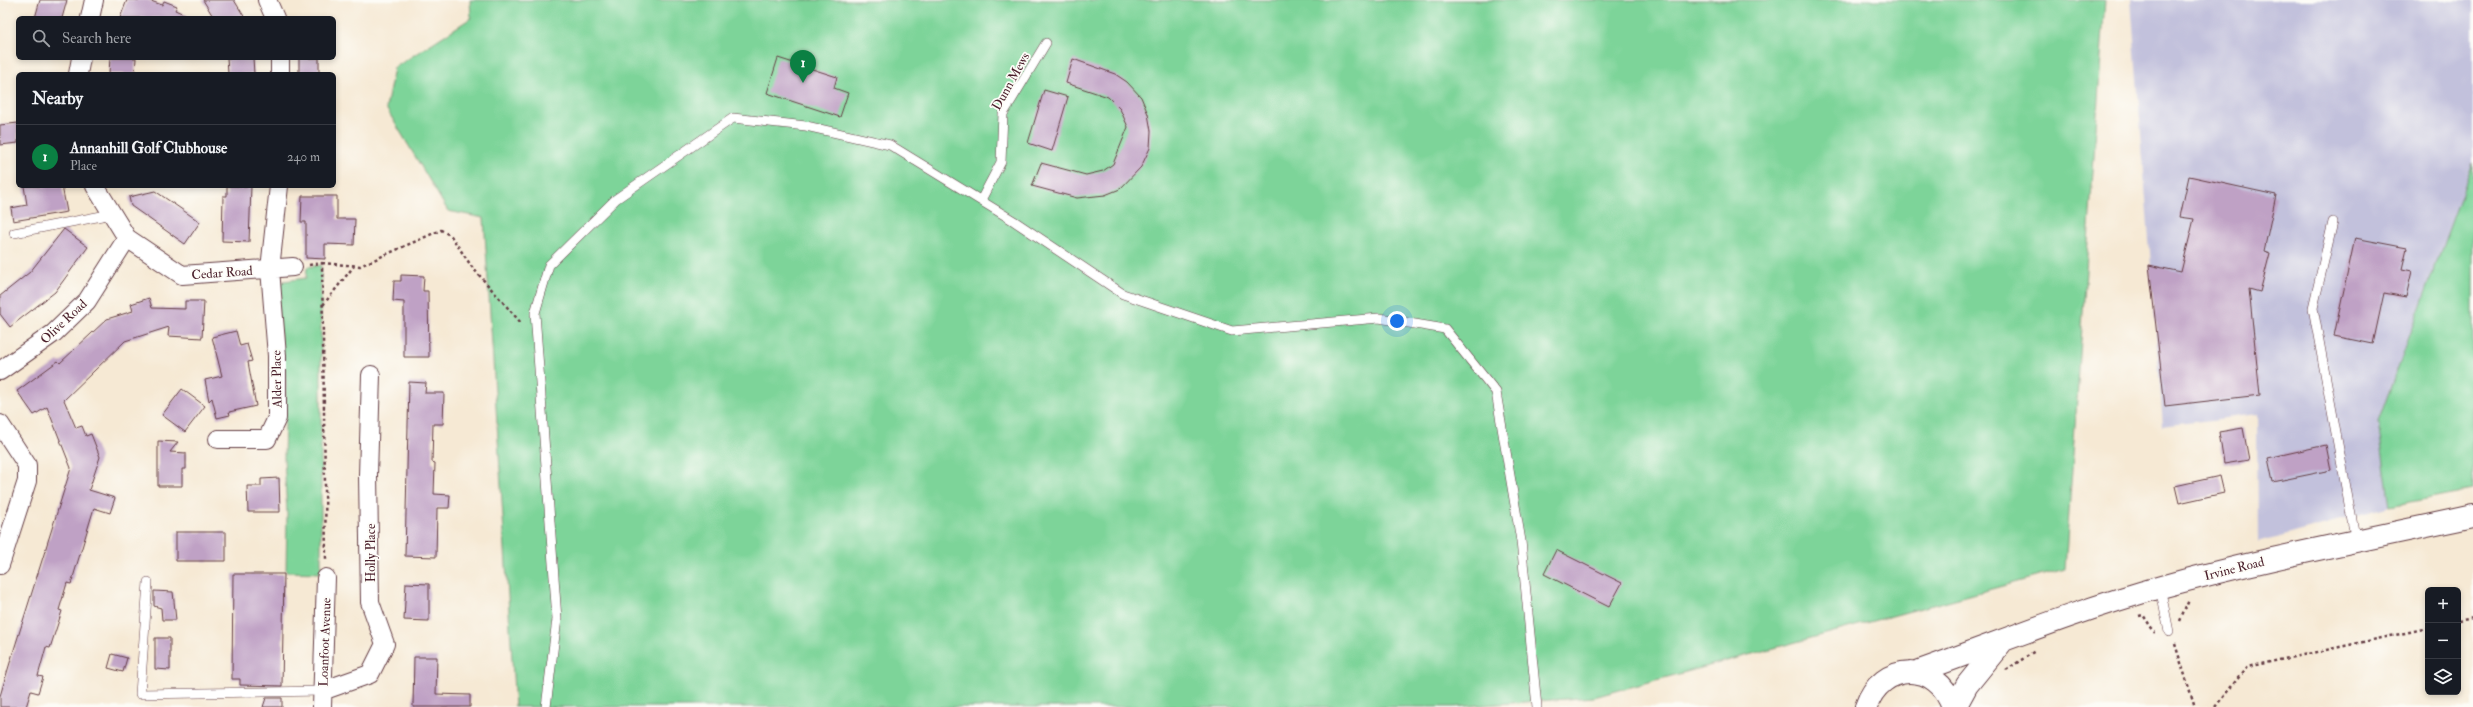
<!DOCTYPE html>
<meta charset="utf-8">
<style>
body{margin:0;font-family:"IM FELL Double Pica",serif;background:#20242c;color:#f1f3f6}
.controls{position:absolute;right:12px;bottom:12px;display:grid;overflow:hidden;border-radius:6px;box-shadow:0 2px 6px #0003}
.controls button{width:36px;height:36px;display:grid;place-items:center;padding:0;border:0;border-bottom:1px solid #363941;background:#171b24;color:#f1f3f6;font:20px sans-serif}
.you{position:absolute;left:1397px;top:321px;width:14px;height:14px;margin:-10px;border:3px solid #fff;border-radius:50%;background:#1a73e8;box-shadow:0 0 0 6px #1a73e833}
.badge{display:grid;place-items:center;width:26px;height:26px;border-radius:50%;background:#0b8043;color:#fff;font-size:13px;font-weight:700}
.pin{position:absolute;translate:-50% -33px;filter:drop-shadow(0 1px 2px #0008)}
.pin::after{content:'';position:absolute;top:21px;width:14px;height:12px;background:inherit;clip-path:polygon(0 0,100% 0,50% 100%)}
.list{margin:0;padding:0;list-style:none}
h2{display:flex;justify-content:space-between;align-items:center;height:52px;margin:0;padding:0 16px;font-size:17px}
h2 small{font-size:13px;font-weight:400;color:#9ea1a6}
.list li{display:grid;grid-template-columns:26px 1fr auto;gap:12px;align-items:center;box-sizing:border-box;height:64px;padding:0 16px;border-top:1px solid #363941}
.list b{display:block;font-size:15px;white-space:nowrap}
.list p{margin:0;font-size:13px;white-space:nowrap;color:#9ea1a6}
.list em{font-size:13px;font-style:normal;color:#9ea1a6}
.icon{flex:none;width:22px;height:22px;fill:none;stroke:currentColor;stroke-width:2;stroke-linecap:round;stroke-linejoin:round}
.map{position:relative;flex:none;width:2473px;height:707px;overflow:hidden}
.search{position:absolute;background:#171b24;box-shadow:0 2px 6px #0003;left:16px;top:16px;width:320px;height:44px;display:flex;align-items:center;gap:10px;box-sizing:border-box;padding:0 14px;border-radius:6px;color:#9ea1a6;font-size:15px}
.panel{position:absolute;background:#171b24;box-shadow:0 2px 6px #0003;left:16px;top:72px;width:320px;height:116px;border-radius:6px}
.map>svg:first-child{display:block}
.industrial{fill:#c2c1dc}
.green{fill:#7dd499;stroke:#647a62}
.building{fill:#bfa1c5}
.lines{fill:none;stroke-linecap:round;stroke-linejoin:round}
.service-casing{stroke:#643d44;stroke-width:10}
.minor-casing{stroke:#643d44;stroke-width:20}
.secondary-casing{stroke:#643d44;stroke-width:24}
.path{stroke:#643d44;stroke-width:2.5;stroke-dasharray:3 3;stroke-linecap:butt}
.service{stroke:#fff;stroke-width:9}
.minor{stroke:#fff;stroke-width:18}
.secondary{stroke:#fff;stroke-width:22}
.labels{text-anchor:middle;stroke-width:3.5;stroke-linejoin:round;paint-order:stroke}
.street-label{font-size:13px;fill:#4a1f2b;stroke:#fdfcf7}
</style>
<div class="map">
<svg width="2473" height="707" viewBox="0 0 2473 707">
<rect width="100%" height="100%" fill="#fdfcf7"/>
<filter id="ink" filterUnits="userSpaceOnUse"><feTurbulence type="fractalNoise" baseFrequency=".025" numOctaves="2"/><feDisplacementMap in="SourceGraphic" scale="8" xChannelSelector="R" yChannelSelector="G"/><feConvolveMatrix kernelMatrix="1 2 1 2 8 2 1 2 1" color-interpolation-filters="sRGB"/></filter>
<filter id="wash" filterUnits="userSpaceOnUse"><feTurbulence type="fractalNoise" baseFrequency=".012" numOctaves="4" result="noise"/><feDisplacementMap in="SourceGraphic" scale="16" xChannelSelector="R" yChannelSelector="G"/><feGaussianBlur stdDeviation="0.9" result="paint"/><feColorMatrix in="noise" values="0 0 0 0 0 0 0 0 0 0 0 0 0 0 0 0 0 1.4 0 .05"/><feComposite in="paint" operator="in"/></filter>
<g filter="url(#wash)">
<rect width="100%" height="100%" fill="#f6e9d4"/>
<path class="industrial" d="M2131,0H2473V163L2378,421L2390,506L2258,543L2257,414L2163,426Z"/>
<path class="green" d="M470,0H2105L2065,569L1594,697L1456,707H515L484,218L448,211L386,108L394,68L471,18Z
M2473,163V490L2390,506L2378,422Z
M321,265V573L286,572L287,514L284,458L286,383L275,289L284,281L306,278L307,267Z"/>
<g id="blocks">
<path class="building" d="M40,0H67L62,18H35Z
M127,0H148L162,5L164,1L177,6L175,10L193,18H120Z
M203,0H234L245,18H214Z
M110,58H136L135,74H109Z
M227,58H253L254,74H228Z
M299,58H319V74H299Z
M778,58L837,77L834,88L848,93L840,117L767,93Z
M1073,59L1115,74L1127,82L1141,97L1148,114L1151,131L1150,148L1141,167L1120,189L1105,195L1077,198L1032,186L1041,163L1086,175L1103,171L1113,164L1128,127L1120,109L1108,97L1066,83Z
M1044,90L1068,97L1052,151L1028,143Z
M18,123V143L0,145V125Z
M2189,176L2276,195L2264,251L2270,253L2260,292L2249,289L2260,395L2165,406L2149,265L2181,272L2194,219L2180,217Z
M24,186H62L67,212L13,221L11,208L27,205Z
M227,186H251L249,242L222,241L223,196H227Z
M155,191L200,222L185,244L131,206L129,197Z
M302,196H337V219H355L354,245L325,244V259L306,258V222H301Z
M64,229L88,247L55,292L10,327L0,314V296L30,272Z
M2355,238L2407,248L2402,269L2412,271L2406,297L2384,293L2373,344L2334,336Z
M401,275L424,276L423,291H428L429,357H404V302L393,301L394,281H401Z
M149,298L152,308L185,309V301H204L202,338L168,336L169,327L125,341L64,400L76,428L82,426L86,436L91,434L100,457L89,490L115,498L110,513L94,508L71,584L67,583L59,610L62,611L50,648L46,647L38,676L43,677L38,693L31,691L26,707H0V696L12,656L71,468L47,407L34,415L17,391L58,361L60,363L107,319L133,311L131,304Z
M236,331L240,346L247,344L252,361L248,362L256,406L229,412L230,415L217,418L212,398L209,401L205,380L222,376L212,337Z
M409,382L426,383L425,393H444L443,424H433L432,462L435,463L434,494L450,495L449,508H437L436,557L405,556Z
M182,389L205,406L185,432L162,415Z
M2243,428L2249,460L2224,464L2219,432Z
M158,441L178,442L170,452L186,453V469H182V486H158Z
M2326,445L2331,470L2273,482L2268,458Z
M2220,476L2224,493L2179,503L2175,486Z
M279,478L280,512H248L247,486H261V479Z
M176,532H226V561H176Z
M1556,550L1622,583L1609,607L1544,574Z
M233,574H284L282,686L240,685V679H232Z
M406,583L429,584V621L404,620Z
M154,591L173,592L176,620H162L161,608L154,606Z
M155,638H170V670L155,669Z
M112,654L127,658L123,672L108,668Z
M414,657H437L436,694L470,695V707H413Z
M266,698H282V707H263Z"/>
</g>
</g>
<g filter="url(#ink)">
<use href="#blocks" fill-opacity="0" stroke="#643d44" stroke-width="1"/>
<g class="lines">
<defs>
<path id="service" d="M981,200L1001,162L1003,114L1046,43
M2333,222L2313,308L2356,542
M14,233L112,214
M148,582L140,694L322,691
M2160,587L2169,632
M546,707L557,619L535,313L549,265L616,199L733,118L806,126L890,145L1014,221L1123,294L1232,331L1379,318L1445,329L1496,392L1521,541L1537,707"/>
<path id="minor" d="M267,0L275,18
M90,18L94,0
M78,74L81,58
M280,74V58
M95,186L127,238L182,275L293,267
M0,371L54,333L87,301L127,238
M0,424L27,465V481L0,565
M218,439H267L277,418V356L270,269L279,186
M322,691L370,674L385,644L370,602L368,475L371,375
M322,707L326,578"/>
<path id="secondary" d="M1917,672C1998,643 2078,610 2161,587C2264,558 2369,539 2473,516
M1866,707C1881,661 1938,660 1953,707
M1955,707L1967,685L2001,643"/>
</defs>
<use href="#service" class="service-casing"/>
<use href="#minor" class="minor-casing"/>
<use href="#secondary" class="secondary-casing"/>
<path class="path" d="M322,263L360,266L441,230L451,236L472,267L522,324
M309,265L322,263L326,561
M323,305L354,266
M2139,616L2143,615L2155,633
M2180,621L2189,600
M2458,621L2473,618
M2175,644L2195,707
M2006,670L2035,651
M2215,707L2247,667L2428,628"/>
<use href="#service" class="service"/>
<use href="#minor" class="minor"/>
<use href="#secondary" class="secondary"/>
</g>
</g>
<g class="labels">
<g class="street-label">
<text transform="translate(1010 81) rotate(-61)" y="5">Dunn Mews</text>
<text transform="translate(222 272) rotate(-4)" y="5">Cedar Road</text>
<text transform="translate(63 321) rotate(-43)" y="5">Olive Road</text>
<text transform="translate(276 379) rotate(-91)" y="5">Alder Place</text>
<text transform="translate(370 553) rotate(-90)" y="5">Holly Place</text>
<text transform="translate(2234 568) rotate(-14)" y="5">Irvine Road</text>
<text transform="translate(324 642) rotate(-88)" y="5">Loanfoot Avenue</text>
</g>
</g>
</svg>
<div class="controls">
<button>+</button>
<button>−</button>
<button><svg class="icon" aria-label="layers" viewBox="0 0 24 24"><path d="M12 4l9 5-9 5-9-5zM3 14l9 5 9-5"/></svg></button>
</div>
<div class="you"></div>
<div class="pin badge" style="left:803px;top:83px">1</div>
<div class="search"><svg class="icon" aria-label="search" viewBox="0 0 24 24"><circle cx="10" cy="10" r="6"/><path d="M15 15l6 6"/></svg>Search here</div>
<section class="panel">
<h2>Nearby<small></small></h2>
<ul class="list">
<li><span class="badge">1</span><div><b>Annanhill Golf Clubhouse</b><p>Place</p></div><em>240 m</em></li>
</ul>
</section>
</div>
